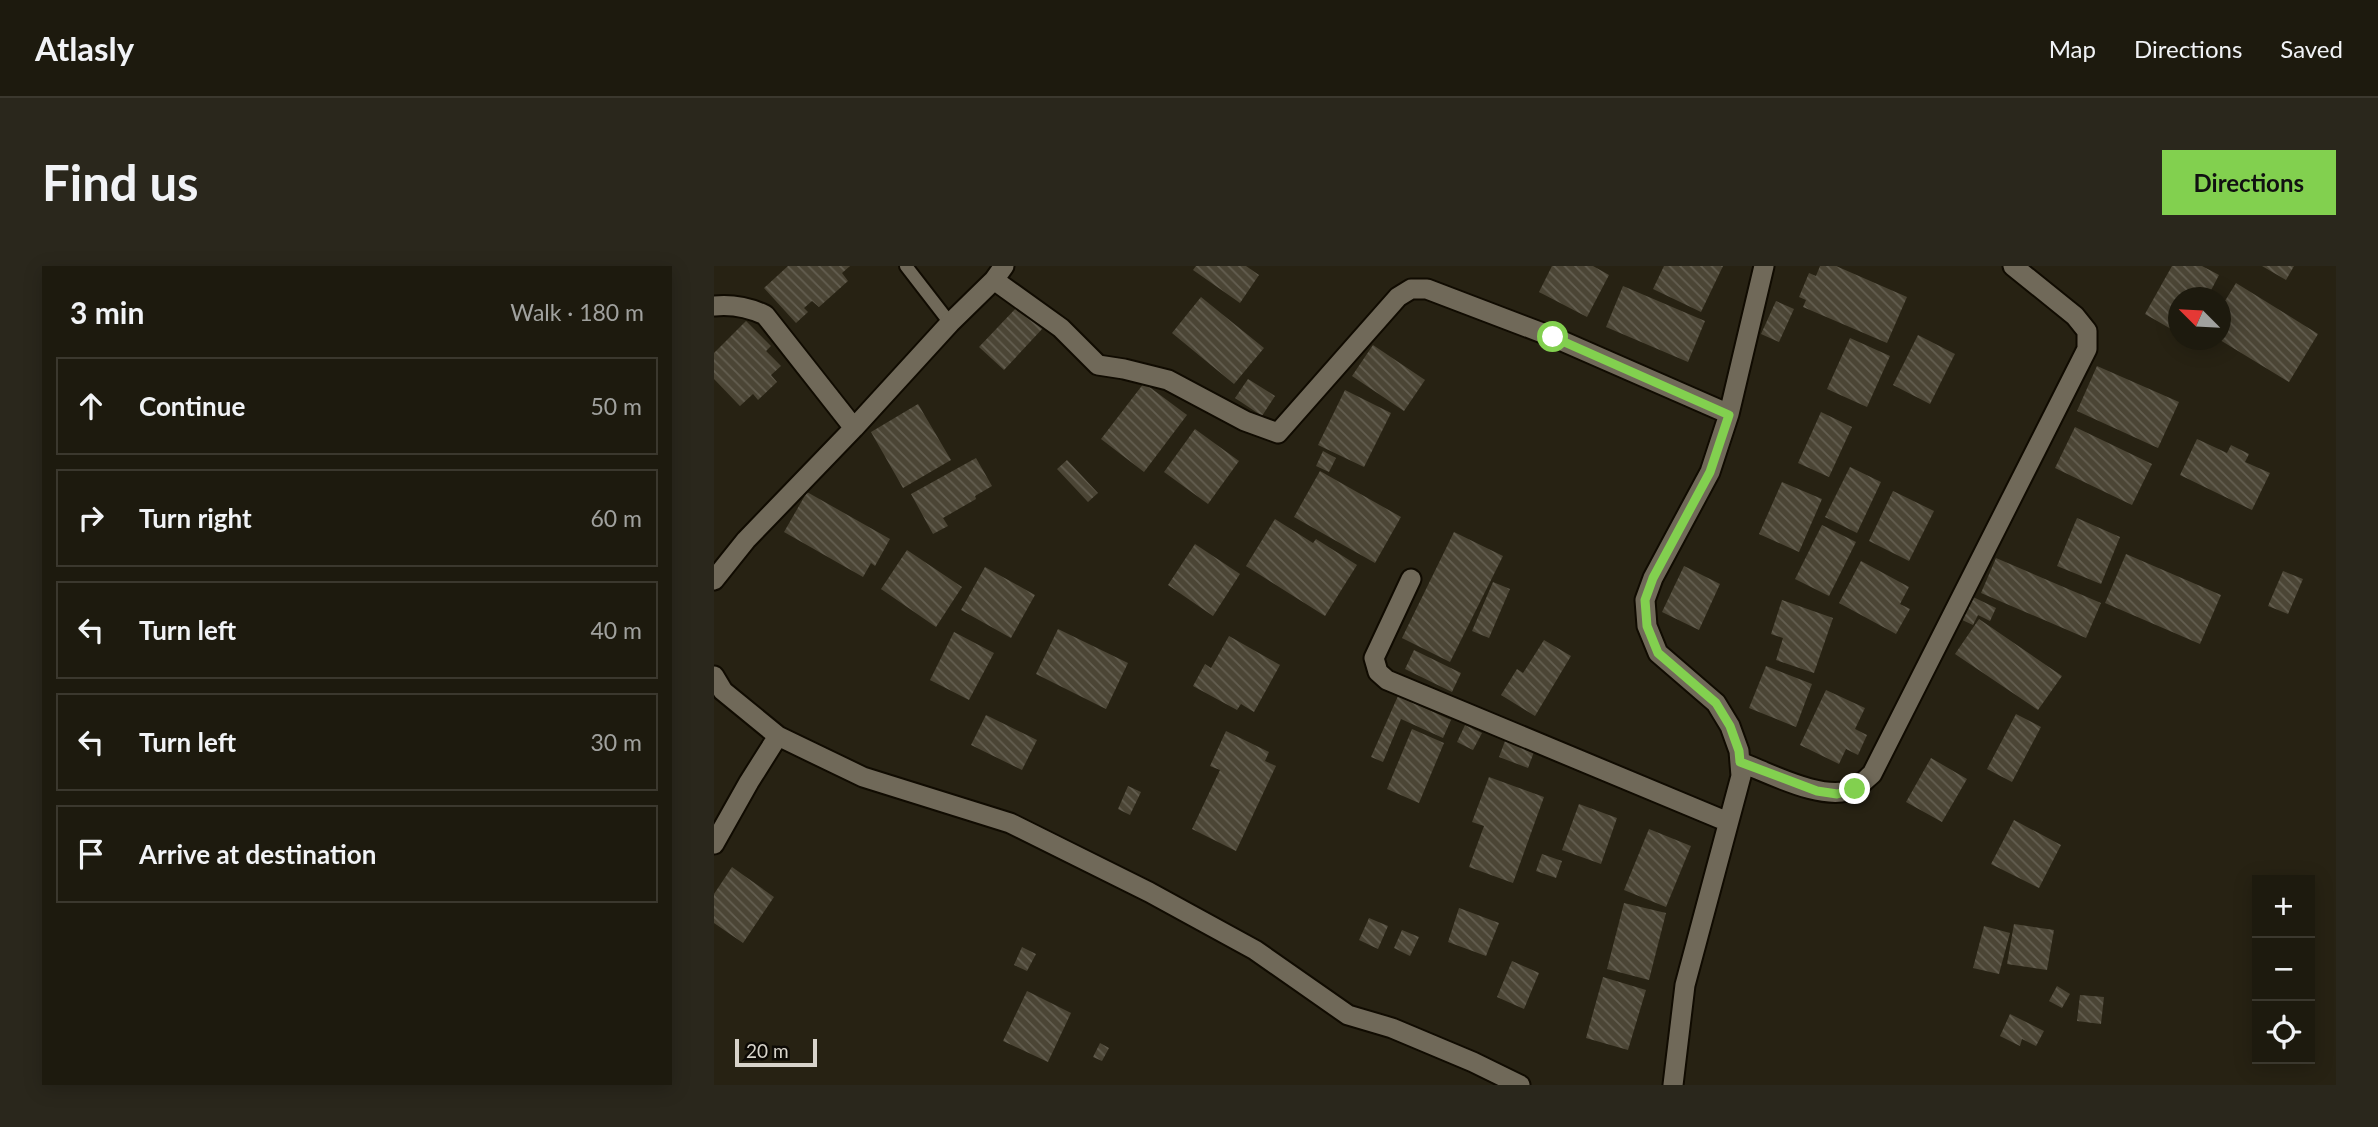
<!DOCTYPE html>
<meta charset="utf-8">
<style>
body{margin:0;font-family:Lato,sans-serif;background:#2a271c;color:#f1f3f6}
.controls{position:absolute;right:21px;bottom:21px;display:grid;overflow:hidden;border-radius:0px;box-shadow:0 4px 18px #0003}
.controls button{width:63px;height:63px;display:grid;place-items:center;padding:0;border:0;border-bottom:2px solid #3b382e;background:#1d1a0e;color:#f1f3f6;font:35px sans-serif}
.compass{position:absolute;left:1454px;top:21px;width:63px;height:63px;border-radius:50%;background:#1d1a0e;box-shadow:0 4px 18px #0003;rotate:294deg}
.scale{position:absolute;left:21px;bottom:18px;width:82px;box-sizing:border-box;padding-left:7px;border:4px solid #d8d4cb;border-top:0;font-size:19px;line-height:24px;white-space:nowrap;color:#d8d4cb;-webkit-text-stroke:5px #0e0b06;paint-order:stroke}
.stop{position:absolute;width:21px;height:21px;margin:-16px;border:5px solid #82d04f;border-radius:50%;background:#fff}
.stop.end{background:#82d04f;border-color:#fff;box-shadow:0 2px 7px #0008}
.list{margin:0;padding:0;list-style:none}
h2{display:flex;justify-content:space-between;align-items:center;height:91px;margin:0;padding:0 28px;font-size:30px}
h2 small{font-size:23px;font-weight:400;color:#a0a19e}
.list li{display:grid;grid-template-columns:46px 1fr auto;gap:21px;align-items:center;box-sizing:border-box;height:98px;margin:0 14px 14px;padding:0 14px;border:2px solid #3b382e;border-radius:0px}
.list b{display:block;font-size:26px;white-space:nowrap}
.list em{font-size:23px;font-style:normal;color:#a0a19e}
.icon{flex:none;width:38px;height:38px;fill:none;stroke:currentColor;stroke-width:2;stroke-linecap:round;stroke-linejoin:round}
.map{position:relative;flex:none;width:1622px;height:819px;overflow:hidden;border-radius:0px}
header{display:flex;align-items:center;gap:42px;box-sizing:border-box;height:98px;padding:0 35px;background:#1d1a0e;border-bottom:2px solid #3b382e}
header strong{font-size:33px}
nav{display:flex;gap:38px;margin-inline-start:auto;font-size:24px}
.intro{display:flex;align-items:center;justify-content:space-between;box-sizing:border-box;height:168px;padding:0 42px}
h1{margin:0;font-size:49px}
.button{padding:18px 32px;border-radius:0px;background:#82d04f;color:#111;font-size:24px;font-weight:700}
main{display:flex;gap:42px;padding:0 42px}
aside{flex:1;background:#1d1a0e;border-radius:0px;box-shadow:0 4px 18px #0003}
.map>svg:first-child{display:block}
.building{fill:url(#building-back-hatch)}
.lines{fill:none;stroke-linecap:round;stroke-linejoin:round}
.service-casing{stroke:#100b01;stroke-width:16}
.minor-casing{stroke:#100b01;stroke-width:23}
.service{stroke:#706959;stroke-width:12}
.minor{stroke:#706959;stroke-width:19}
.route{stroke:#82d04f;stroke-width:9}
</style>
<header>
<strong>Atlasly</strong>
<nav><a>Map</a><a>Directions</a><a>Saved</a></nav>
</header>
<div class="intro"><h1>Find us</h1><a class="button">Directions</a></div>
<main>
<aside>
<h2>3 min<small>Walk · 180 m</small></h2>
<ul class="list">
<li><svg class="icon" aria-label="ahead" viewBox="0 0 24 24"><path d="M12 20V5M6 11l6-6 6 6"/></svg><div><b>Continue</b></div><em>50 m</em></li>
<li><svg class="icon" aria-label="right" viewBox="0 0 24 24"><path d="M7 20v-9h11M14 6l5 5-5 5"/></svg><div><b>Turn right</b></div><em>60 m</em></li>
<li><svg class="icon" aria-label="left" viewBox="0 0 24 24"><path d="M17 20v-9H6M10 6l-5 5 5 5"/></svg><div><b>Turn left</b></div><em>40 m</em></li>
<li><svg class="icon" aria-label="left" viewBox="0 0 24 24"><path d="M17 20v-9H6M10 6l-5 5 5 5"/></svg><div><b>Turn left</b></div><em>30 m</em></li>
<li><svg class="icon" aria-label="arrive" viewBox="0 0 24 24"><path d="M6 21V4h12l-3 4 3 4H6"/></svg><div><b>Arrive at destination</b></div></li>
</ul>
</aside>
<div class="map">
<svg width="1622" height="819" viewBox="0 0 1622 819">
<defs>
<pattern id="building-back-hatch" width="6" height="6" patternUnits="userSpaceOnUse" patternTransform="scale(1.75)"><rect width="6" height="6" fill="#4b4535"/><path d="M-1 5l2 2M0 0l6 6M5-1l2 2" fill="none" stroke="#645f51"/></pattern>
</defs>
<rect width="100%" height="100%" fill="#272213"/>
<path class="building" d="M74,0H136L128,7L134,15L105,41L98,35L90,42L94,46L82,57L50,22Z
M482,0H532L545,9L526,37L479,4Z
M838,0H879L895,9L873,51L825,26Z
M950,0H1009L987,46L939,23Z
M1106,0H1122L1193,31L1173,77L1089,41L1092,34L1085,31L1095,7L1102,10Z
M1458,0H1488L1505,9L1493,32H1464V67L1431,48Z
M1548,0H1580L1572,14Z
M1522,17L1604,68L1575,116L1506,74V43Z
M909,20L991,55L974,96L892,61Z
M487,31L550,82L520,118L458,67Z
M1062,35L1080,43L1065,76L1047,68Z
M305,39L329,62L290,104L265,81Z
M32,55L57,80L52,85L67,100L57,109L63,116L44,134L39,128L26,140L0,113V87Z
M1204,69L1241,88L1216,138L1179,119Z
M1136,72L1176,90L1153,141L1113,123Z
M659,79L711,114L690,145L638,110Z
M1383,100L1465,136L1444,182L1363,145Z
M534,113L561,130L548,150L521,132Z
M430,117L473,149L430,206L387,173Z
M631,124L677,147L650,201L604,179Z
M204,138L237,194L189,222L157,166Z
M1107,146L1138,161L1115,211L1084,197Z
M1361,161L1438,198L1418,239L1341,202Z
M481,163L525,195L494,238L450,206Z
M1483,173L1513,187L1517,179L1535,188L1531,196L1556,207L1538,244L1466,209Z
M609,185L622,192L615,206L602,200Z
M262,192L278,220L261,230L262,233L229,252L234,260L219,268L197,228Z
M353,194L384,227L374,236L343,203Z
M1136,201L1167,216L1143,267L1111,251Z
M606,205L687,251L661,297L580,251Z
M1068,216L1108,233L1085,286L1045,268Z
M1179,225L1220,245L1195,295L1155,275Z
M93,226L176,273L161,300L157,297L149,311L70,266Z
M1363,252L1406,271L1387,318L1343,300Z
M561,253L599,277L602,273L643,299L611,350L532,300Z
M1108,259L1142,276L1115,330L1081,313Z
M740,266L789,290L736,396L688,372Z
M481,278L526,308L499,350L454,319Z
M193,284L248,321L222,361L167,323Z
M1412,288L1507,329L1486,378L1391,337Z
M1282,292L1387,337L1372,372L1267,327Z
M1147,295L1195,321L1186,338L1196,343L1182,368L1125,337Z
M970,300L1006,318L985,364L948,346Z
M271,301L321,329L297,372L247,344Z
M1569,305L1589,313L1574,348L1554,340Z
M779,316L796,323L775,372L758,365Z
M1257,330L1282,342L1276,355L1264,349L1259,359L1246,353Z
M1068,334L1119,352L1100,407L1062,394L1069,372L1057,368Z
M1265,353L1348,410L1324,444L1241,388Z
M344,363L414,397L392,443L322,408Z
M240,366L280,387L255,434L216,414Z
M515,370L566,399L540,446L527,438L523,444L479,420L491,398L497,402Z
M830,374L857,390L821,450L787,429L803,403L809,407Z
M700,384L747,407L738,426L691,403Z
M1052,400L1098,418L1082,461L1035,442Z
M1112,424L1151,442L1141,463L1153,469L1144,489L1132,483L1125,498L1086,479Z
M684,430L737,454L729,472L687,453L669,496L657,491Z
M1302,448L1327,461L1298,516L1273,503Z
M272,449L323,474L308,504L257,479Z
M751,459L768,467L759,484L743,476Z
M698,463L730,477L705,537L673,523Z
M512,465L555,486L551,495L562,500L522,585L478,563L506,504L496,500Z
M791,475L820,486L814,502L785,491Z
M1217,492L1253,513L1228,556L1192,536Z
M775,511L830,531L799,617L755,601L770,560L758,556Z
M414,520L427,526L416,549L404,543Z
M865,538L903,552L887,598L848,584Z
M1300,554L1347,579L1325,622L1277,598Z
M935,563L977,580L952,641L910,624Z
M828,588L848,595L842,612L822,605Z
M18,601L60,631L29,677L0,657V628Z
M910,637L952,647L935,714L893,703Z
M745,642L785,657L772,690L734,676Z
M655,652L674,660L664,683L645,674Z
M1300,658L1340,664L1333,704L1293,698Z
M1270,660L1296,667L1285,708L1259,702Z
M688,664L705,671L696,690L680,682Z
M308,681L322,688L313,705L300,699Z
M798,695L825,707L810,743L783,731Z
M889,711L932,724L914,784L872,772Z
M1343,720L1356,728L1348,742L1335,735Z
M313,725L357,747L334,796L289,775Z
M1366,729L1390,731L1387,758L1363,755Z
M1296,748L1330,765L1322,780L1308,773L1306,780L1286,770Z
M386,777L395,782L388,795L379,791Z"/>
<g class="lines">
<defs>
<path id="service" d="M192,0L236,57"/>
<path id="minor" d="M280,14L347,62L384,99L410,103L454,114L531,155L564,167L684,31L697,23H713L839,71L1015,148
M0,40C19,38 34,41 51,49L140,162
M697,313L660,392L664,406L673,414L1014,556
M0,314L32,274L140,162L236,57L280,14L290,0
M0,410L9,425L64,470L149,511L296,557L435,626L541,684L634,749L678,762L759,796L806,819
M1026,496C1055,507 1113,538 1141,522C1147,519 1153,512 1158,508L1373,83V65L1361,50L1299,0
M0,578L35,516L64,470
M959,819L971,719L1027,510L1025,485L1016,460L1002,437L944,387L933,360L931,334L939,312L996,206L1015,148L1050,0"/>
</defs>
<use href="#service" class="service-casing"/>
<use href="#minor" class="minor-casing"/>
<use href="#service" class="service"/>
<use href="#minor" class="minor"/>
</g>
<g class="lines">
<path class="route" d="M839,71L1015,149L996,206L939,312L931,334L933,360L944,387L1002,437L1016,460L1025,485L1026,496L1103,525L1123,528L1141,523"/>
</g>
</svg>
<div class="controls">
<button>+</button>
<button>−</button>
<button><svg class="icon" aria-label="locate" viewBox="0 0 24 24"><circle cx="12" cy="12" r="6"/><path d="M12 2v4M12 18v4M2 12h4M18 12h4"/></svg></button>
</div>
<svg class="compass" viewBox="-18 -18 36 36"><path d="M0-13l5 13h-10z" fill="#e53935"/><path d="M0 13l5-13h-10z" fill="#a0a19e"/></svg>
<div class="scale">20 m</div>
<div class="stop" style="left:839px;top:71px"></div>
<div class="stop end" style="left:1141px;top:523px"></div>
</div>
</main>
